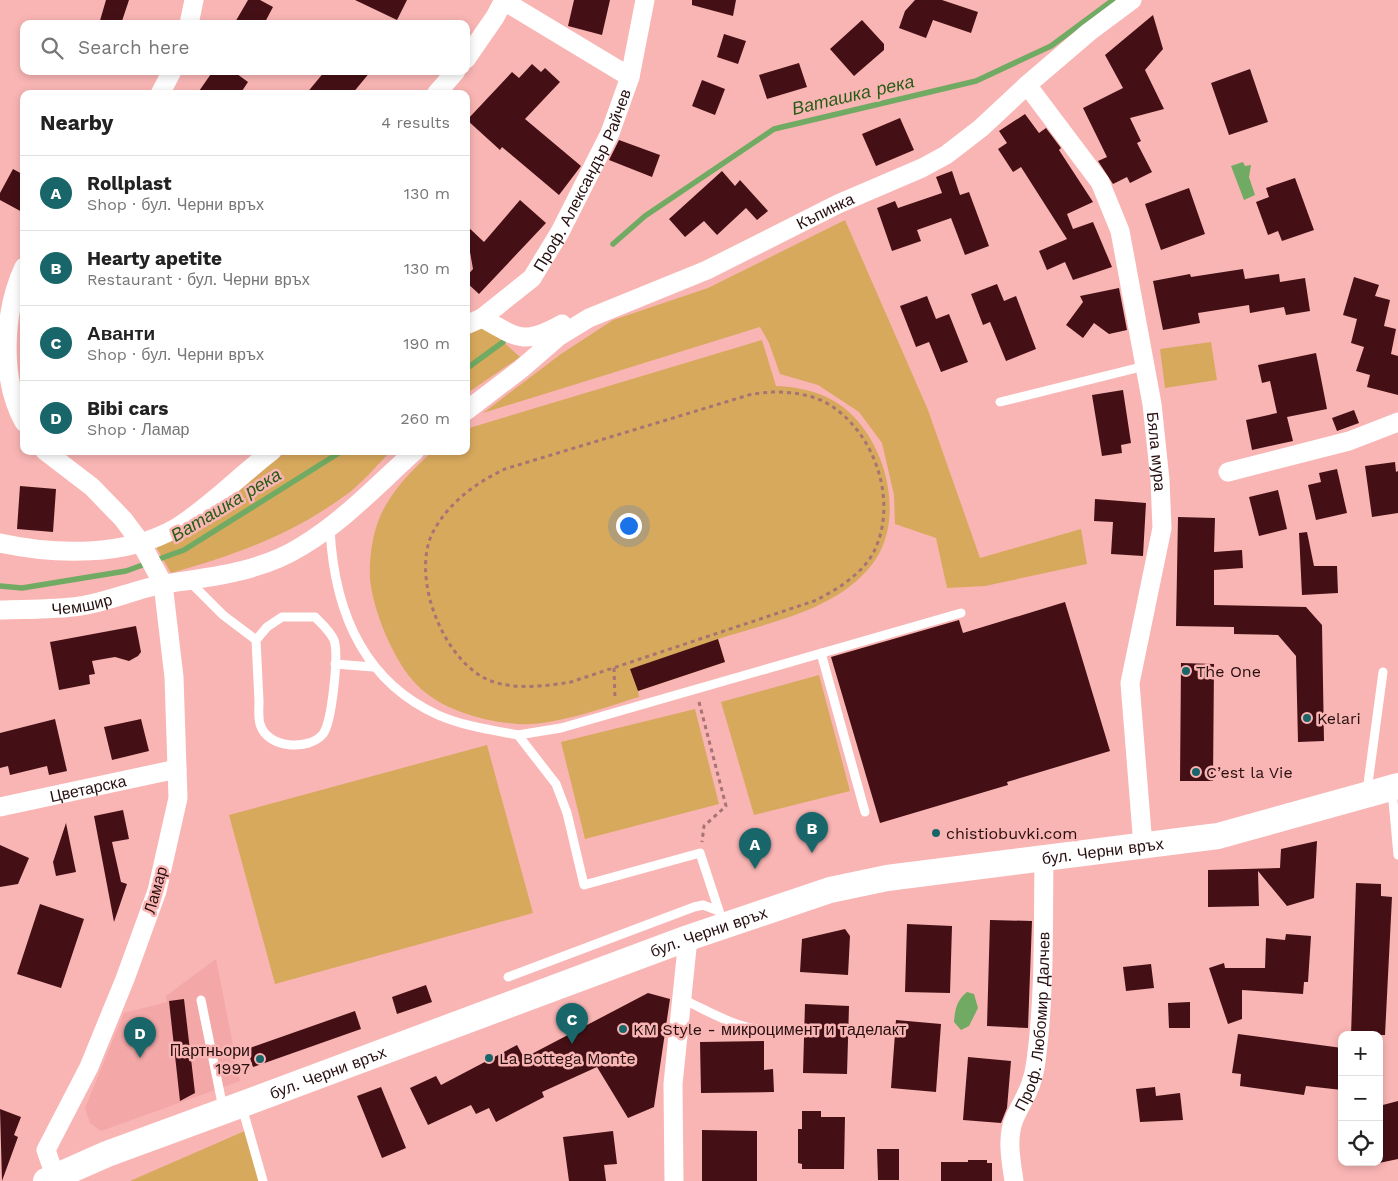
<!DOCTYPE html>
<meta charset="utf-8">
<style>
body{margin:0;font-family:"Work Sans",sans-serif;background:#f2f2f2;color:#222}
.controls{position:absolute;right:15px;bottom:15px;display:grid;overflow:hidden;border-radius:10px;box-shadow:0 2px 8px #0003}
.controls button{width:45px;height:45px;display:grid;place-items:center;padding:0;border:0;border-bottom:1px solid #e0e0e0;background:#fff;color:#222;font:25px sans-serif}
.you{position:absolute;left:628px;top:525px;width:18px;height:18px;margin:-12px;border:4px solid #fff;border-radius:50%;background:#1a73e8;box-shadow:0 0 0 8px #1a73e833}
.badge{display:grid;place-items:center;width:32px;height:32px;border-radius:50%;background:#186669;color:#fff;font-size:16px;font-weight:700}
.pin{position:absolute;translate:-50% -41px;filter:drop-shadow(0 1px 2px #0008)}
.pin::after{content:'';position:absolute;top:26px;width:18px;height:15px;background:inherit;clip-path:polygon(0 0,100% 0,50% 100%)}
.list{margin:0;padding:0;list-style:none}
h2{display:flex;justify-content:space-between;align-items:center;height:65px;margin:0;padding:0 20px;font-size:21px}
h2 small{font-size:16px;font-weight:400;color:#767676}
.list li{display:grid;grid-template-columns:32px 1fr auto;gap:15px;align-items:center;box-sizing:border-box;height:75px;padding:0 20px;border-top:1px solid #e0e0e0}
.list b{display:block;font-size:19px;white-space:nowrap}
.list p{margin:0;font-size:16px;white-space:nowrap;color:#767676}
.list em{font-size:16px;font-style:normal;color:#767676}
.icon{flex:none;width:28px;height:28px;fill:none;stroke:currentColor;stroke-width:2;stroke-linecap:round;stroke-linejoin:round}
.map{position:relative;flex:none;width:1398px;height:1181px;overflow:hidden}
.search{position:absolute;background:#fff;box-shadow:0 2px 8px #0003;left:20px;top:20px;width:450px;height:55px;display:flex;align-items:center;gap:12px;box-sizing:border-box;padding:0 18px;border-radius:10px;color:#767676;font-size:19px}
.panel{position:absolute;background:#fff;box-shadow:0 2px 8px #0003;left:20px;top:90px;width:450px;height:365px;border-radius:10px}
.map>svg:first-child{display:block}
.built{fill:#f3a7a7}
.green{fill:#d7a95d}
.water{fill:#71aa62}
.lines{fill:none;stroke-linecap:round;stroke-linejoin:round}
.stream{stroke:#71aa62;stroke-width:5.5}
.building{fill:#441015}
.path{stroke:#a67473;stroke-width:3;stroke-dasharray:4 4;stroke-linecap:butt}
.service{stroke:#fff;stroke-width:9}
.minor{stroke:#fff;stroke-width:19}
.secondary{stroke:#fff;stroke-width:26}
.poi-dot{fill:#186669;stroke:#f9b5b4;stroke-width:2}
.labels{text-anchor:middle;stroke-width:5;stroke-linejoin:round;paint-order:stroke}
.street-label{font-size:16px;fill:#270f10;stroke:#f9b5b4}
.poi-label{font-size:16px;fill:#270f10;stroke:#f9b5b4;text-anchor:start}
.water-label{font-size:18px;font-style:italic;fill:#265d14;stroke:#f9b5b4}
</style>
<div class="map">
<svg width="1398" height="1181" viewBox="0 0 1398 1181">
<rect width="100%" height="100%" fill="#f9b5b4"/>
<path class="built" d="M216,959L240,1081L101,1131L90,1123L85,1108L124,1013L167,1002L166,996Z"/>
<path class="green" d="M845,220L928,410L980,558L1081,529L1087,564L985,586L947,588L936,538L895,524L894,495L882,443L859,412L818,385L780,374L769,343L760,327L483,413L561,354L613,320L708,288Z
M484,325L520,357L466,394V333Z
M762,340L776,386C800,387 823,392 843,407C887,441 908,522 870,567C834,611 770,622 718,639L725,662L638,691L639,697C606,707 551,727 518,724C485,722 441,710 417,685C394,662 373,611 370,579C369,559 372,537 379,519C390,492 411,471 433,451H466V429Z
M1211,342L1217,380L1165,388L1160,349Z
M287,451H391C378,464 365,480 350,492C294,534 238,554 171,573L155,545L203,520Z
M819,675L850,791L754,815L721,702Z
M695,709L719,804L585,839L561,742Z
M487,745L533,913L275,984L229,815Z
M247,1130L259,1181H130Z"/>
<path class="water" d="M1243,162L1245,166L1251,165L1249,177L1255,195L1244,200L1231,166Z
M967,992L974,994L978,1008L969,1026L961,1030L954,1022C955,1009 957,1000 967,992Z"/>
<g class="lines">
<path class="stream" d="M613,244L645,216L774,129L976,81L1051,46L1113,0
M466,369L503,342
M0,586L22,588L126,571L184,550L342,451"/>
</g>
<path class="building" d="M106,0H129L121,24H99Z
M248,0H260L273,7L264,24H234Z
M355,0H407L397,20Z
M574,0H610L602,35L568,26Z
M692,0H736L733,16L692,5Z
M915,0H942L978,12L971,33L933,20L926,38L899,28L905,11Z
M1153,15L1163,49L1145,70L1164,109L1130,118L1141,141L1137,143L1152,172L1130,183L1127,177L1113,184L1098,161L1107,157L1083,108L1123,88L1105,55Z
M862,20L884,44V50L854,76L830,49Z
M724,34L746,41L738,64L717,57Z
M799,63L807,87L767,99L759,75Z
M532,64L541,72L545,68L560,82L525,119L581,166L559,195L502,147L500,150L467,120L512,72L519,78Z
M1250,69L1268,122L1229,135L1211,83Z
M213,71H233L248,82L240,94H197Z
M325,71H371L352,94H306Z
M702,80L725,89L715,115L692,106Z
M1025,114L1039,133L1046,128L1061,148L1059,150L1093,202L1067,214L1073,229L1093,222L1112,267L1073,280L1065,262L1047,270L1039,251L1067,239L1021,167L1013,172L998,149L1007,143L999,131Z
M900,118L914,150L876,166L862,134Z
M619,140L660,155L652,177L609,160Z
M13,169L24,175V213L0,200V193Z
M722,171L735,186L740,180L768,211L757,220L746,208L717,235L704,221L685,237L669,219Z
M952,171L960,195L969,192L989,246L965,255L951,218L917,230L921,241L892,251L877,208L895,201L898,208L942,193L936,177Z
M1295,178L1314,230L1282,241L1278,231L1268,235L1256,202L1269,197L1266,188Z
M1189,188L1205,234L1161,250L1145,204Z
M520,200L546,223L479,294L466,282V277L473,269L470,252L466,249V225L484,242Z
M1243,269L1245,279L1279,274L1280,282L1305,278L1310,311L1286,315L1284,307L1250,313L1249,305L1198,313L1200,323L1163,330L1153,281L1190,274L1191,277Z
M1354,277L1379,285L1375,296L1390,300L1384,326L1396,329L1391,354L1398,356V395L1367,387L1370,375L1356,371L1364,347L1351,343L1357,319L1343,315Z
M997,284L1004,301L1016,296L1036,349L1006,361L990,322L983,325L971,294Z
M1119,288L1127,330L1109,334L1094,323L1083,338L1066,325L1083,302L1080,296Z
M927,296L936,319L949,314L968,362L941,372L929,342L916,347L900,306Z
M1316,353L1327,409L1287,417L1293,441L1252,450L1246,420L1277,413L1270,381L1262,383L1258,365Z
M1123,390L1131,443L1121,445L1122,453L1102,456L1092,395Z
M1354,410L1359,423L1337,431L1332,418Z
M1395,462L1396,472L1398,471V513L1372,517L1365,466Z
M1337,469L1347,513L1316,520L1308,485L1321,482L1319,473Z
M20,486L56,489L53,532L17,529Z
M1278,490L1287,529L1259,536L1249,497Z
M1095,499L1146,503L1143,556L1111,554L1113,522L1094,521Z
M1178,517L1215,518L1214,552L1242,550L1243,568L1214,570V605L1306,607L1322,625L1324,741L1298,742L1296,656L1278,635L1234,634V627L1176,626Z
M1307,532L1314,566H1337L1338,593L1302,595L1299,533Z
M1065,602L1110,751L1007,782L1008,785L880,823L831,657L959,620L963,633Z
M136,626L141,652L138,656L129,661L115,657L92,661L95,674L89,675L90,684L59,690L50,642Z
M718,639L725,662L638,691L630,669Z
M1181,663L1214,664L1213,781H1180Z
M55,719L67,771L49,775L47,766L10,775L8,766L0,768V733Z
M141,719L149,751L112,760L104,727Z
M123,810L129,839L112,842L121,882L127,884L114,922L94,816Z
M66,823L76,872L56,876L53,862Z
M1317,841L1314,898L1287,906L1258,871L1259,906L1208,907V870L1280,868L1281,849Z
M0,845L29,858L18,884L0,887Z
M1356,883L1381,884V896L1392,897L1385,1035H1351Z
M40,904L84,919L61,988L17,974Z
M990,920L1032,921L1028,1028L987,1026Z
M907,924L952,926L950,993L905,992Z
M845,929L850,936L848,975L800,972L802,939Z
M1286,934L1311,936L1308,982H1304L1303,994L1242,990V1019L1228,1024L1209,968L1224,963L1225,968H1265L1266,938L1285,940Z
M1151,964L1154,988L1126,991L1123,967Z
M426,985L432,1002L397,1014L392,997Z
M648,993L670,999L654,1107L628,1118L597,1067L542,1092L544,1097L496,1122L489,1108L476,1114L471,1105L428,1125L410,1088L436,1076L441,1085L517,1045L524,1058Z
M184,999L195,1093L180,1101L169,1001Z
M1190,1002V1028H1169L1168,1003Z
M805,1004L849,1006L847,1074L803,1073Z
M355,1011L361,1029L253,1067L247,1049Z
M896,1020L941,1024L936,1092L891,1088Z
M1238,1034L1342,1048V1090L1306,1086L1304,1095L1240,1086L1241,1074L1232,1073Z
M764,1041V1070L773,1069L774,1092L701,1093L700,1042Z
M968,1057L1011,1061L1007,1108L1001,1123L963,1120Z
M381,1087L406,1148L382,1158L357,1096Z
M1155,1087L1156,1096L1180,1093L1183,1120L1140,1122L1136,1089Z
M1398,1101V1159L1379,1163V1106Z
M0,1109L21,1117L14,1135L18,1137L2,1181Z
M802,1111H821V1117H845L844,1169H802V1164L798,1163V1129H802Z
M702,1130L757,1131V1181H702Z
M613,1131L617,1164L604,1165L606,1181H569L563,1137Z
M877,1149H899V1180H878Z
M968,1160H987V1163H992V1181H941V1162H968Z"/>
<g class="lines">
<path class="path" d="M771,392C792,392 812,394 830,405C874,433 897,498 876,547C866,572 837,590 814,601L571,682C546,686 515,690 491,681C444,663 411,579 432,534C447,504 475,483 505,469L752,394Z
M614,668L615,699
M699,702L726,806L704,826L702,842"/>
<path class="service" d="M1000,402L1145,366
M330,529C334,608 361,680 438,715C463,726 491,730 518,735L556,784L567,813L584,885L700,853L723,923
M190,582L223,615L256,640
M282,617H315C322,624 330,631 334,640C339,654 332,722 323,734C309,751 267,749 260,724C258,717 259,708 259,701C258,681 257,660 256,640L267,627Z
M821,653L865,812
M335,664L373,667
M518,735L561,728L961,613
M1392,790L1398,855
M1367,791L1383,672
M508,977L694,907L703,905L719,911
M682,999C713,1013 737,1030 772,1030
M201,1000L223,1108
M242,1107L263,1181"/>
<g class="minor">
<path d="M504,1L630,77"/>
<path d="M189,24L194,0"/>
<path d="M466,59L495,17L504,0"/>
<path id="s1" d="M1027,85L1100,182L1120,231L1152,404L1160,480L1162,528L1130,683L1143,846"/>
<path d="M160,94L172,71"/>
<path d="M436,94L456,71"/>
<path d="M24,267C3,312 0,379 24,422"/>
<path d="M482,318C519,339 524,345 562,324"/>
<path id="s2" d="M466,325L482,318L532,278L560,232L610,133L630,77L645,0"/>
<path id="s3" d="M466,411L521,369L558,337L589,318L707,270L838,204L922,168L946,155L981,128L1027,85L1089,32L1132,0"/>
<path d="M45,451L92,487L123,519L141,543L163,584L174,677L178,798L157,891L125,979L89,1067L46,1150L55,1176"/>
<path d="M1228,472L1349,441L1398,422"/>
<path d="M0,543C55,555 126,557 176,528C210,507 239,476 272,451"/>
<path id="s4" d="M0,610C26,609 54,610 80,606C108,602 136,589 164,584C211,577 261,572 302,546C345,520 378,484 415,451"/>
<path id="s5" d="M0,807L177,769"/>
<path d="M674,1181L673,1084L688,938"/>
<path id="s6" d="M1014,1181C1011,1161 1006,1136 1015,1117C1025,1096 1033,1086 1036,1061C1045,994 1043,926 1044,859"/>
</g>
<path class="secondary" id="s7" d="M46,1181L107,1154L224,1111L688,938L830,890L887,878L1218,836L1398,786"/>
</g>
<g class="poi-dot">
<circle cx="1186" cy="671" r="5"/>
<circle cx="1307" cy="718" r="5"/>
<circle cx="1196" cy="772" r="5"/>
<circle cx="936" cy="833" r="5"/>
<circle cx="623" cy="1029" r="5"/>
<circle cx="489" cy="1058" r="5"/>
<circle cx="260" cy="1059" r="5"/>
</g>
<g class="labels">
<g class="street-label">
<text dy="6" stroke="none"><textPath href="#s2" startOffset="192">Проф. Александър Райчев</textPath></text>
<text dy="6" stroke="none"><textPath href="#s3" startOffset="414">Къпинка</textPath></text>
<text dy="6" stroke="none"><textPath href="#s1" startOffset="398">Бяла мура</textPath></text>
<text dy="6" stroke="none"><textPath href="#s4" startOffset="82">Чемшир</textPath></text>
<text dy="6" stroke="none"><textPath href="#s5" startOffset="90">Цветарска</textPath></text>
<text dy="6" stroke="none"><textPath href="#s7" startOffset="1112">бул. Черни връх</textPath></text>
<text transform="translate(155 890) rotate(-74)" y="6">Ламар</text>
<text dy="6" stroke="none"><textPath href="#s7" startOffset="708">бул. Черни връх</textPath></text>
<text dy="6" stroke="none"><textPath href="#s6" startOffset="164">Проф. Любомир Далчев</textPath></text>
<text dy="6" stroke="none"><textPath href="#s7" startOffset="302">бул. Черни връх</textPath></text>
</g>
<g class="poi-label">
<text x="1196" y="677">The One</text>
<text x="1317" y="724">Kelari</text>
<text x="1206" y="778">C’est la Vie</text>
<text x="946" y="839">chistiobuvki.com</text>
<text x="633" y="1035">KM Style - микроцимент и таделакт</text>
<text x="250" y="1056" text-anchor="end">Партньори<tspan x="250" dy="18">1997</tspan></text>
<text x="499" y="1064">La Bottega Monte</text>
</g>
<g class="water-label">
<text transform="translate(853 95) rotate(-13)" y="6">Ваташка река</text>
<text transform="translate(226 505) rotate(-31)" y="6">Ваташка река</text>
</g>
</g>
</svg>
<div class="controls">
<button>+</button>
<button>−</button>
<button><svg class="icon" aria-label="locate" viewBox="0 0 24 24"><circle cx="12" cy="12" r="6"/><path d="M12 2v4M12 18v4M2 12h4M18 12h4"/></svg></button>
</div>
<div class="you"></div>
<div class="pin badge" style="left:755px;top:869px">A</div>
<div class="pin badge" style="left:812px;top:853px">B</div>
<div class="pin badge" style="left:572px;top:1044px">C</div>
<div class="pin badge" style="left:140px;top:1058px">D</div>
<div class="search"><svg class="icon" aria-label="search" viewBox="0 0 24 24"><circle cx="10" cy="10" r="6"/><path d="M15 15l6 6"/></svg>Search here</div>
<section class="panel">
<h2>Nearby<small>4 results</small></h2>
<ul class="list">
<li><span class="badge">A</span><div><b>Rollplast</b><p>Shop · бул. Черни връх</p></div><em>130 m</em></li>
<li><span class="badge">B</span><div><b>Hearty apetite</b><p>Restaurant · бул. Черни връх</p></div><em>130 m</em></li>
<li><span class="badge">C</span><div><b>Аванти</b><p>Shop · бул. Черни връх</p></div><em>190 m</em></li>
<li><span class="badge">D</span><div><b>Bibi cars</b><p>Shop · Ламар</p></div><em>260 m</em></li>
</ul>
</section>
</div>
